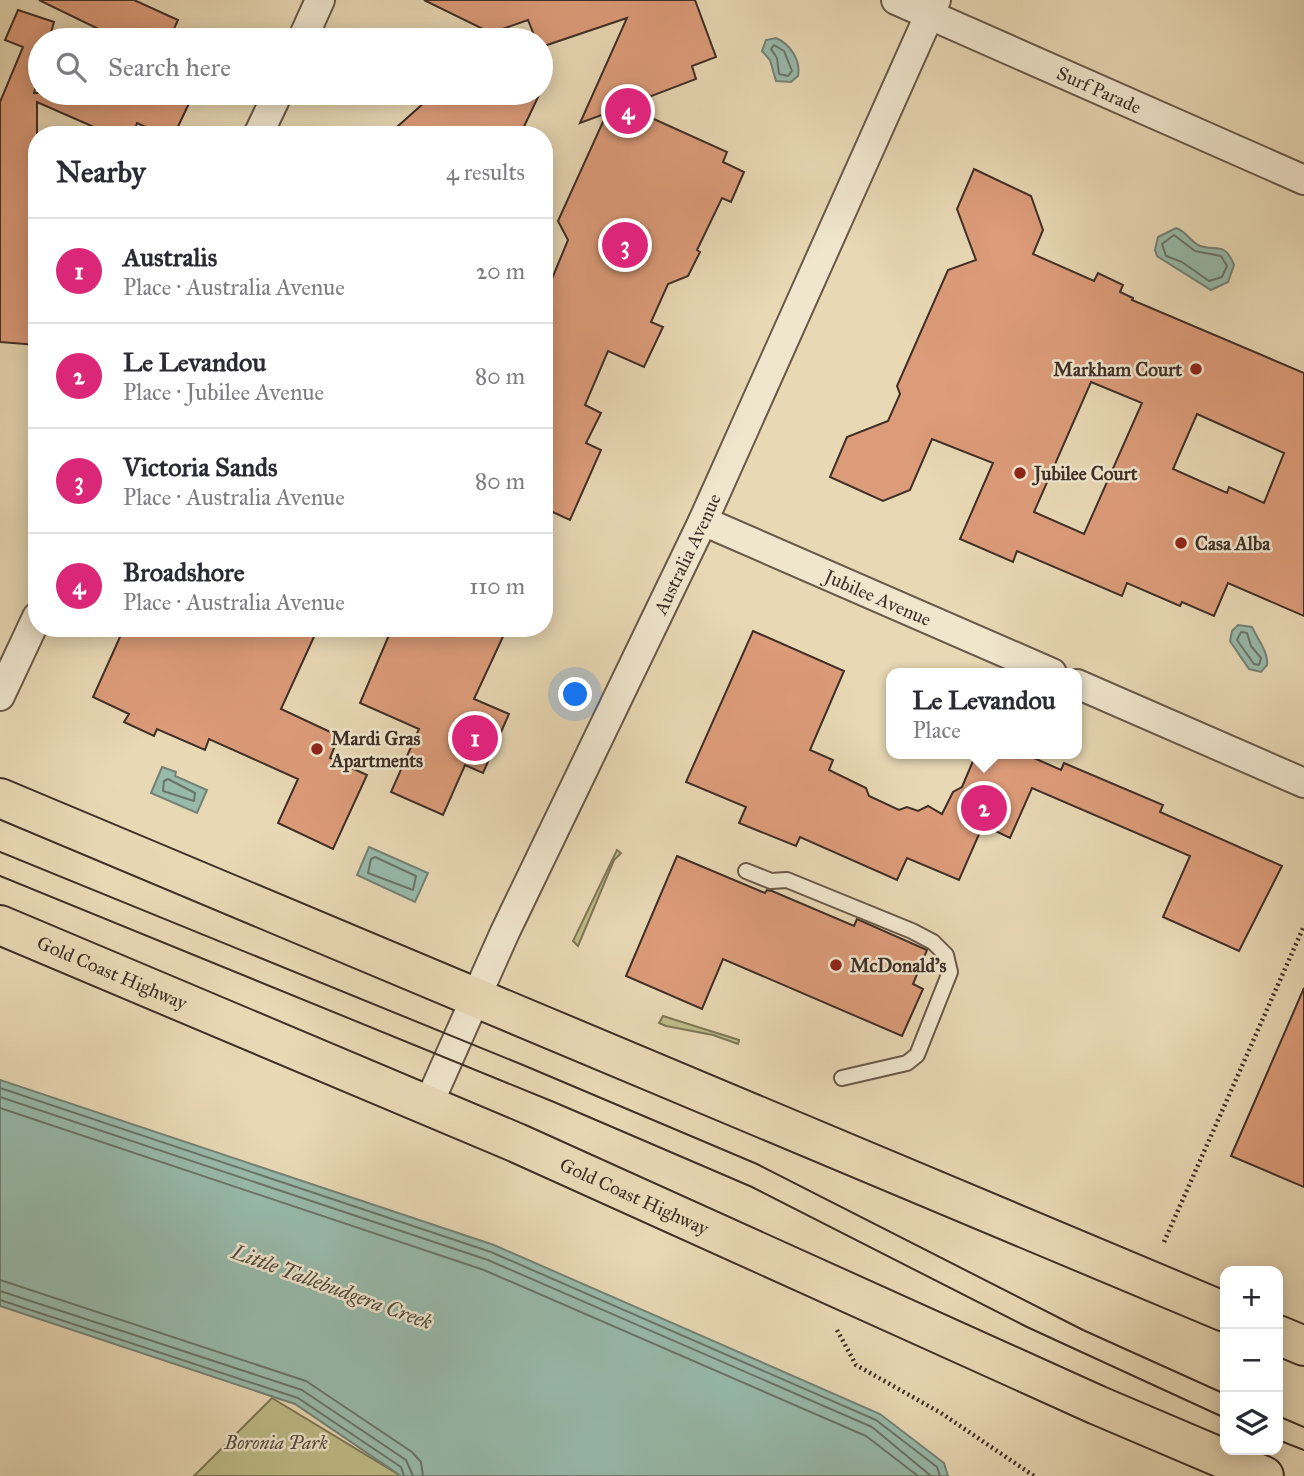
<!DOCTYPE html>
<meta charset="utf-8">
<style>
body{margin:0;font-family:"IM FELL Great Primer",serif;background:#f2f2f3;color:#2b2b33}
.controls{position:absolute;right:21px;bottom:21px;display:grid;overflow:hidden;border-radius:14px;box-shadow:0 4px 18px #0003}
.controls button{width:63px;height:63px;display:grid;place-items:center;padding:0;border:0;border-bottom:2px solid #e1e1e2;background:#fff;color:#2b2b33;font:35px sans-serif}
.you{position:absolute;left:576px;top:695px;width:24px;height:24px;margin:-18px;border:5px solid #fff;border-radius:50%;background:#1a73e8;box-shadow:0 0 0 10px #1a73e833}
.badge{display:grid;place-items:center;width:46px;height:46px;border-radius:50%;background:#db2777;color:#fff;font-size:23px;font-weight:700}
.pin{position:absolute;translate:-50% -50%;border:4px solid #fff;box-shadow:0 2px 7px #0006}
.popup{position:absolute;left:886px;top:668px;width:196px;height:91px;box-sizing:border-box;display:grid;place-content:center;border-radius:14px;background:#fff;filter:drop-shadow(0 2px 5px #0005);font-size:23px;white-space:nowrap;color:#7c7c81}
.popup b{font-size:26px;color:#2b2b33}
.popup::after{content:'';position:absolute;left:50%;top:100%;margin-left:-14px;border:14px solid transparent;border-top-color:#fff}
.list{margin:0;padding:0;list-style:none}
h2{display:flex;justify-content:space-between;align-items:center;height:91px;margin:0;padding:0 28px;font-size:30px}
h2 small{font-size:23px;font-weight:400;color:#7c7c81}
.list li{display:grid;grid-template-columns:46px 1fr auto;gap:21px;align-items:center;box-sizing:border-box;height:105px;padding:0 28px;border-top:2px solid #e1e1e2}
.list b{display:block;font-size:26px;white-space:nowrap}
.list p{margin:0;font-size:23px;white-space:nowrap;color:#7c7c81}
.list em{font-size:23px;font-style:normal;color:#7c7c81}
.icon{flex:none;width:38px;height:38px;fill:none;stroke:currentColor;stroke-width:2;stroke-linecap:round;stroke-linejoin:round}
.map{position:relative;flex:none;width:1304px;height:1476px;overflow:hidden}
.search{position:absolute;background:#fff;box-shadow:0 4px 18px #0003;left:28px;top:28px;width:525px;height:77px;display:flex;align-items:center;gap:18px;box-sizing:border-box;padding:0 24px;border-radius:38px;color:#7c7c81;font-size:26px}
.panel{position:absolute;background:#fff;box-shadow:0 4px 18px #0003;left:28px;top:126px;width:525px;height:511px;border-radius:28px}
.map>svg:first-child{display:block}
.green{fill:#bebc87;stroke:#7e7657;stroke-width:2}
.water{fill:#97baab;stroke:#748276;stroke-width:2}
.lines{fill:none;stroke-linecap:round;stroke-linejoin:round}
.shore{stroke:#6b7469;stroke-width:2}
.building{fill:#dc9b79;stroke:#3f2f27;stroke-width:2;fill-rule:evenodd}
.lane-casing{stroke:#69594a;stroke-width:18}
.street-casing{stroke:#69594a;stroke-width:32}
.highway-casing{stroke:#3f2f27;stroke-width:42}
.path{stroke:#3f2f27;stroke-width:4.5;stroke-dasharray:2 3.5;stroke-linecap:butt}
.lane{stroke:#f0e6ce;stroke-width:14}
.street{stroke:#f0e6ce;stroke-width:28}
.highway{stroke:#e8d8b4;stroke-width:38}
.tram{stroke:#3f2f27;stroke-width:2}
.poi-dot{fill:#8f2418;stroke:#f0e6ce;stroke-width:2.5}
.labels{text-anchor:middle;stroke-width:5;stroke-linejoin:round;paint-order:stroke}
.street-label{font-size:19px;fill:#3f2f27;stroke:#f0e6ce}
.poi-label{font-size:19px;font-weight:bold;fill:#3f2f27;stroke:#f0e6ce;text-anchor:start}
.park-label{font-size:19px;font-style:italic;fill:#584b3a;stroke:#f0e6ce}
.water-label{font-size:21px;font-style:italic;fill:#514b41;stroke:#f0e6ce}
</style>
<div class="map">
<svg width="1304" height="1476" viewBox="0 0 1304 1476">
<rect width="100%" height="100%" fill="#e8d8b4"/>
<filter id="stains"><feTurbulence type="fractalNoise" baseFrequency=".00286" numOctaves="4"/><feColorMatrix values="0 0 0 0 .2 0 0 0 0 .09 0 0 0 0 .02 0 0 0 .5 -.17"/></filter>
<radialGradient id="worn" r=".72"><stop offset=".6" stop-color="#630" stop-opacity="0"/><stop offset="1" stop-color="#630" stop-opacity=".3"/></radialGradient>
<path class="green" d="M617,850L621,853L614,860L578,946L573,941Z
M663,1016L739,1040L738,1044L713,1035L666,1026L659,1023Z
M272,1398L401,1476H194Z"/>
<path class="water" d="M776,38C790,44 801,60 798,76L791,82L776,81L770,60L762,51L766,40Z
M1176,228C1186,231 1189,240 1198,245C1214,253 1224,239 1234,265L1228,282L1211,290L1157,256L1155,250L1158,237Z
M1238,625L1252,627C1257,638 1269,653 1267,665L1261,672L1249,669L1230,641L1232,631Z
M162,767L176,772L175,776L207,790L197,813L151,793Z
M369,847L428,873L415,902L357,875Z
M0,1080L494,1245L880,1414L944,1463L948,1476H401L295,1404L0,1306Z"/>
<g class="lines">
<path class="shore" d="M774,45L784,51L792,71L788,76L779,74L777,58L771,49Z
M1174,235L1195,251L1221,256L1227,266L1222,277L1209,281L1182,262L1166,256L1162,244Z
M1241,632L1247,633L1251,646L1261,658L1259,665L1254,664L1237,640Z
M168,779L195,793L194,801L163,791L164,781Z
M375,857L416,876L413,890L368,873L371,859Z
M0,1088L491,1252L876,1420L937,1467L940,1476
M0,1097L488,1260L872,1427L931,1476
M0,1108L484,1270L866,1436L918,1476
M0,1280L306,1381L412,1452L421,1462L423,1476
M0,1291L302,1390L406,1460L413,1476
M0,1300L298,1398L401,1467L404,1476"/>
</g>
<path class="building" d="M39,0H134L178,20L169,40H121Z
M424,0H695L716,57L692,66L696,79L625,106L727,152L723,162L744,172L731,202L722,198L697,250L700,252L688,276L668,284L651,322L663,327L644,367L608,351L585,405L601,413L586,443L601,450L570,520L544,508V298L568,240L558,221L607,113L580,123L627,18L541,47V40H536L528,20L491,33Z
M18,10L54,22L49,40H40V70L34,93H194L174,135H164L137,123L133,135H112L37,102V345L0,342V102L23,47L5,40Z
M435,93H540L520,135H388Z
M974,169L1031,196L1043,230L1033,254L1094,281L1098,273L1123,285L1120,292L1133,298L1132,300L1304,373V616L1228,583L1214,616L1182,602L1180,606L1127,583L1122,596L1017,551L1013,562L960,539L993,463L932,439L910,490L883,501L830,477L847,437L888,421L900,394L897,386L948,270L976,260L957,209ZM1091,382L1142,403L1084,534L1034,512ZM1197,414L1284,453L1264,503L1229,487L1227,493L1173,469Z
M124,628H318L281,709L339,736L330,758L367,775L333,849L278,823L298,779L209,739L205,750L157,729L154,736L124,722L129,714L93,697Z
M392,628H507L474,699L509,714L483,773L465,765L443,815L391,792L419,729L360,703Z
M753,631L844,671L810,750L833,760L829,770L866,788L869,796L899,810L907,807L918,811L928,806L942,814L953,792L962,787L976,754H1025L1061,770L1064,763L1163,805L1160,812L1282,866L1239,951L1163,917L1190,856L1032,788L1010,838L983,825L959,880L907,858L897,880L800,837L796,846L739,823L746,807L686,782Z
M677,856L765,893L767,890L772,891L854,926L857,919L927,950L913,984L923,989L902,1036L723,959L702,1009L626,976Z
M1304,988V1187L1231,1156Z"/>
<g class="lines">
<defs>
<path id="lane" d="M746,871L771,881L787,880L912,931L933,942L946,955L950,972L917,1055L907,1063L842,1078"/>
<g id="street">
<path id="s1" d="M896,0L1304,180"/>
<path d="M302,40L320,0"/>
<path d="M258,135L278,93"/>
<path id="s2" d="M703,521L1052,673"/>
<path d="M1077,684L1304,783"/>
<path d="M0,696L37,617"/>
<path id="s3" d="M428,1105L505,932L703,521L936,0"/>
</g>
<g id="highway">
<path d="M0,798L1225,1312"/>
<path id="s4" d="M0,925L517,1143L1097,1405L1264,1476"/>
<path d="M1278,1335L1304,1346"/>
</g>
</defs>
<use href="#lane" class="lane-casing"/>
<use href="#street" class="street-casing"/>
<use href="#highway" class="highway-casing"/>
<path class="path" d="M1164,1242L1304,926
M837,1330L856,1365L941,1413L1034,1476"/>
<use href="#lane" class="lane"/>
<use href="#street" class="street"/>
<use href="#highway" class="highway"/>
<path class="tram" d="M0,852L523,1065L757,1164L1083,1330L1225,1394
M0,876L554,1102L752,1187L1027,1327L1225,1418
M1278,1416L1304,1427
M1278,1440L1304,1450"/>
</g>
<g class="poi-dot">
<circle cx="1196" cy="369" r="7"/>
<circle cx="1020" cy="473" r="7"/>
<circle cx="1181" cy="543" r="7"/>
<circle cx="317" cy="749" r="7"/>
<circle cx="836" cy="965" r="7"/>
</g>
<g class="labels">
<g class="street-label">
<text dy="7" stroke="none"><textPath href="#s1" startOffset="222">Surf Parade</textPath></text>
<text dy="7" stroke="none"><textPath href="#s3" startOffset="609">Australia Avenue</textPath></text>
<text dy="7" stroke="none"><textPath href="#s2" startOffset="191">Jubilee Avenue</textPath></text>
<text dy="7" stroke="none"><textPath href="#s4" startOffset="122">Gold Coast Highway</textPath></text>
<text dy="7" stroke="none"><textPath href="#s4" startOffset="690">Gold Coast Highway</textPath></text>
</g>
<g class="poi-label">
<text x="1182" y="376" text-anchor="end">Markham Court</text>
<text x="1034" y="480">Jubilee Court</text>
<text x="1195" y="550">Casa Alba</text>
<text x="331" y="745">Mardi Gras<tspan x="331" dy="22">Apartments</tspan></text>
<text x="850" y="972">McDonald's</text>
</g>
<g class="park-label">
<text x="276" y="1449">Boronia Park</text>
</g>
<g class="water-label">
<text transform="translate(332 1287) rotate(20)" y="7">Little Tallebudgera Creek</text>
</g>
</g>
<rect width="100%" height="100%" filter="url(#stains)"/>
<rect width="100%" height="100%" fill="url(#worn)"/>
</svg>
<div class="controls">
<button>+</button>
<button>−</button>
<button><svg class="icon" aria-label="layers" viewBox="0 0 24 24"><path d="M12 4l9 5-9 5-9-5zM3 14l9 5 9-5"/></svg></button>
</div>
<div class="you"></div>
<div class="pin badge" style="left:475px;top:738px">1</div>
<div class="pin badge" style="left:984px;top:808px">2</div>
<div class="popup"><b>Le Levandou</b>Place</div>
<div class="pin badge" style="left:625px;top:245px">3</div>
<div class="pin badge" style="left:628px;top:111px">4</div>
<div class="search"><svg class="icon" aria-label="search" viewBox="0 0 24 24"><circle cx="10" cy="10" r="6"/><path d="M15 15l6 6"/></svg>Search here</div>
<section class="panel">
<h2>Nearby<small>4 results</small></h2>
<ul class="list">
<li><span class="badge">1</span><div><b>Australis</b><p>Place · Australia Avenue</p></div><em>20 m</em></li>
<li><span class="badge">2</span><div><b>Le Levandou</b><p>Place · Jubilee Avenue</p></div><em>80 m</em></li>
<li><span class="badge">3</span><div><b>Victoria Sands</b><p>Place · Australia Avenue</p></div><em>80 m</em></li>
<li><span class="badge">4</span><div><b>Broadshore</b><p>Place · Australia Avenue</p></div><em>110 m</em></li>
</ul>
</section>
</div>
